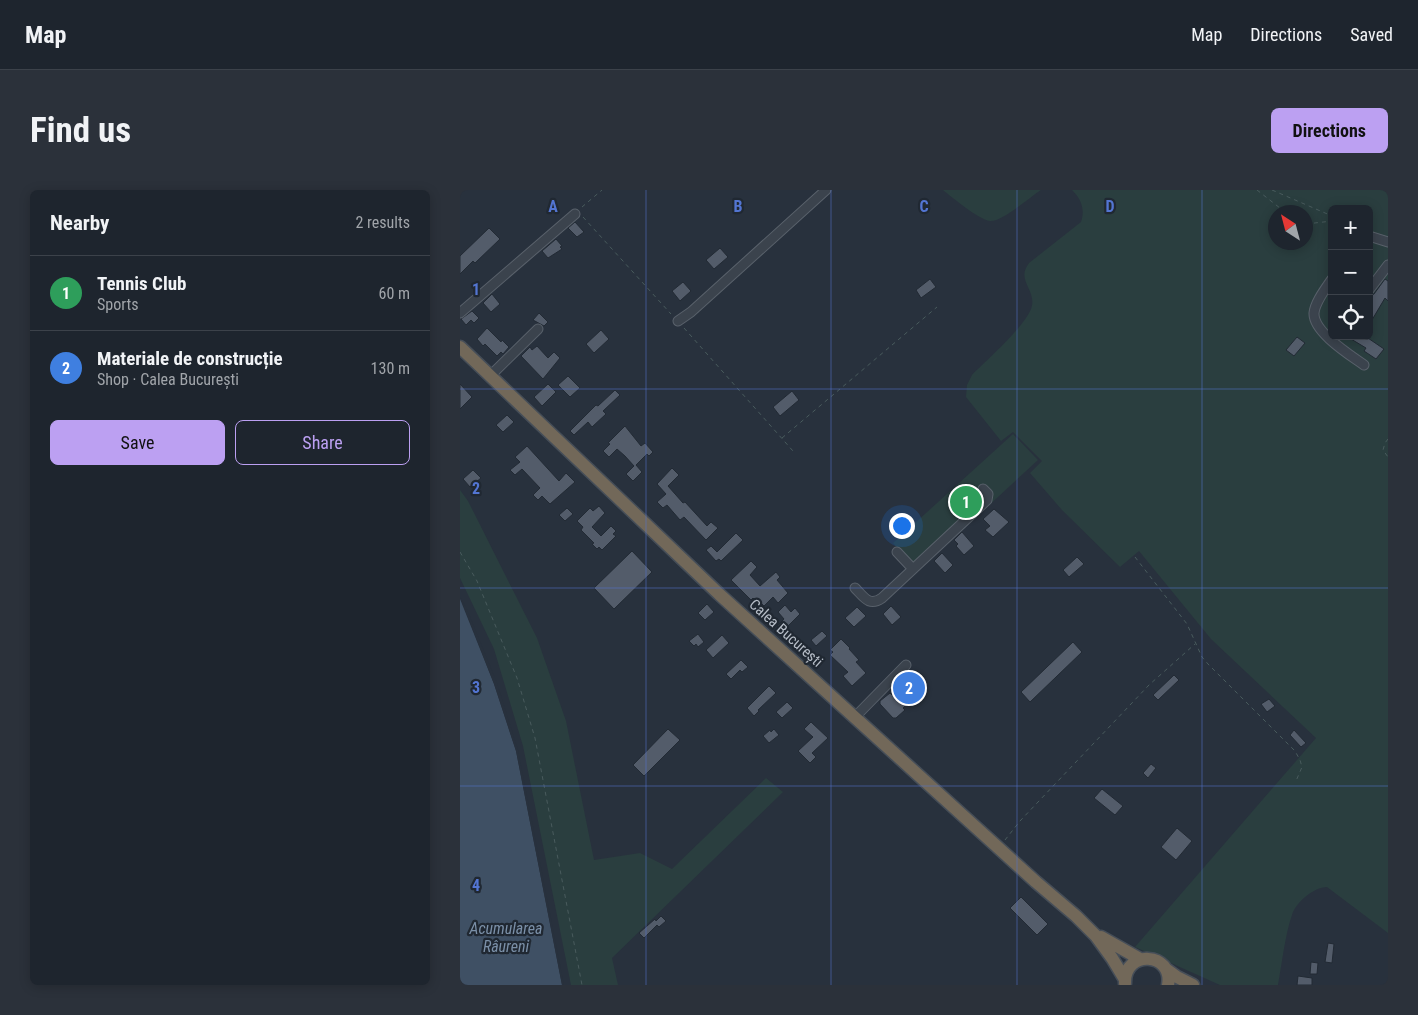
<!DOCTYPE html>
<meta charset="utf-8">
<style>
body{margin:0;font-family:"Roboto Condensed",sans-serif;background:#2b313a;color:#f1f3f6}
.controls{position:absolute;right:15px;top:15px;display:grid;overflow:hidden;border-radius:8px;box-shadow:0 2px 12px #0003}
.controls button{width:45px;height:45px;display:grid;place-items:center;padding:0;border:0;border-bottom:1px solid #3c424a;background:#1e252e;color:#f1f3f6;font:25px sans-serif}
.compass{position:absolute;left:808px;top:15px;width:45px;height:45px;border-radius:50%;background:#1e252e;box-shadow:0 2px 12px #0003;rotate:324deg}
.you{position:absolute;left:441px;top:335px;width:18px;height:18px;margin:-12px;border:4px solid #fff;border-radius:50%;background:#1a73e8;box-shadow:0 0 0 8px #1a73e833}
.badge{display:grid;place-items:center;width:32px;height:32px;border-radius:50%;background:#bca0f2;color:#fff;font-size:16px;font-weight:700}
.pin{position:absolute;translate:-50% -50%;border:2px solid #fff;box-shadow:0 1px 5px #0006}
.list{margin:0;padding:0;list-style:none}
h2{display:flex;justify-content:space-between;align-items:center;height:65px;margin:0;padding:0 20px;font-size:21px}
h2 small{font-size:16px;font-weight:400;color:#a1a5aa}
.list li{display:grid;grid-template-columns:32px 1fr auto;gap:15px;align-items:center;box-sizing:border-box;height:75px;padding:0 20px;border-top:1px solid #3c424a}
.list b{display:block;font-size:19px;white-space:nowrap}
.list p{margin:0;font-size:16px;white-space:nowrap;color:#a1a5aa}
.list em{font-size:16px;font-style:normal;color:#a1a5aa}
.actions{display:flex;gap:10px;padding:15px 20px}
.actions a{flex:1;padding:11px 0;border:1px solid #bca0f2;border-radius:8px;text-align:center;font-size:18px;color:#bca0f2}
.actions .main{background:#bca0f2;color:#111}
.icon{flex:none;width:28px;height:28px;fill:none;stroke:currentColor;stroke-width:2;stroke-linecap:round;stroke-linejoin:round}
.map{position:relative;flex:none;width:928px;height:795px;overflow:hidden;border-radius:8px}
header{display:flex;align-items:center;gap:30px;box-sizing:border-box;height:70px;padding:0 25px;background:#1e252e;border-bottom:1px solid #3c424a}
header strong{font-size:24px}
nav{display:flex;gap:28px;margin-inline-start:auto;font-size:18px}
.intro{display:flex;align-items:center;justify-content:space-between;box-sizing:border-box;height:120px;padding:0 30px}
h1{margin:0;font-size:35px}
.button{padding:12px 22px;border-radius:8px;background:#bca0f2;color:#111;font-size:18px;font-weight:700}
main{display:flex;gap:30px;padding:0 30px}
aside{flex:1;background:#1e252e;border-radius:8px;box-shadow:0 2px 12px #0003}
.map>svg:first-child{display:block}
.green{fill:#2a3e3f;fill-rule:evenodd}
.water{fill:#3f5064}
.pier{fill:#28313d}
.building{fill:#535c6a;stroke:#222a34}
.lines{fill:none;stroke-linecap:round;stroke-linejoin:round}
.minor-casing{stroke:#59616b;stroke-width:11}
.highway-casing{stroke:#464e58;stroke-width:15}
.path{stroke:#495b5d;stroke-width:1;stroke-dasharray:4 4;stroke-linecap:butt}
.minor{stroke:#3b434d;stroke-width:9}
.highway{stroke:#726859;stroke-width:12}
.grid{fill:none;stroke:#5375d2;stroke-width:1;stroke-opacity:0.55}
.labels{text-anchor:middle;stroke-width:4.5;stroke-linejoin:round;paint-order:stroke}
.street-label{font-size:15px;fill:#b7bec8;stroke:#202832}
.water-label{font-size:16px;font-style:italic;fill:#7b90a8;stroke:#202832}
.grid-label{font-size:16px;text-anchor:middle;font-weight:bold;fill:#5375d2;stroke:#202832;stroke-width:4.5;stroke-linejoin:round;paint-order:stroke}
</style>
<header>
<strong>Map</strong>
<nav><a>Map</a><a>Directions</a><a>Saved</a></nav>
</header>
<div class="intro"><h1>Find us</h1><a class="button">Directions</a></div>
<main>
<aside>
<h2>Nearby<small>2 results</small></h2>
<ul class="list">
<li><span class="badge" style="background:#2e9e5b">1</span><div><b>Tennis Club</b><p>Sports</p></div><em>60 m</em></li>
<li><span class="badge" style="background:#3f7fe0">2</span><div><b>Materiale de construcție</b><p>Shop · Calea București</p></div><em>130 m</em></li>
</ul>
<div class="actions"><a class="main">Save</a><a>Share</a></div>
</aside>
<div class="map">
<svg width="928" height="795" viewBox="0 0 928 795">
<rect width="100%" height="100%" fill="#28313d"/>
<path class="green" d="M483,0H581C570,7 542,32 530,31C518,29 493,8 483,0Z
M612,0H928V743L867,697C854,697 836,712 832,725C825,745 822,773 818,795H760L675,757L856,548L751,449L679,361L660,377L602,320L570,283L582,271L553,242L541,251L506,207L507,195L512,185C527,170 564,137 571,119C578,100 555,91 569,73L621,32C625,20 622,10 612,0ZM872,19H909V146H872ZM816,22H846V52H816Z
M553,244L578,270L458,381L433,353Z
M0,300L8,311L77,448L106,531L134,670L180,663L212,679L306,588L323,602L152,768L158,795H111L63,556L34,459L0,388Z"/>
<path class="water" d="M0,409L34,494L56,561L102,795H0Z"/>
<path class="pier" d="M0,407L6,417L37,493L58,560L104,795H102L56,561L34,494Z"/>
<path class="building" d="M115,32L124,42L117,47L108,38Z
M29,38L40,49L15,73L13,71L0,84V66Z
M96,49L102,56L100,57L102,59L88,68L82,61Z
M260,58L268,67L254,79L246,70Z
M470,89L476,97L461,108L456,100Z
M925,89L928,91V111L925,108L909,135V106L914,104Z
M223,92L231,101L220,111L212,101Z
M32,104L40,114L31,122L23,113Z
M12,121L19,128L14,133L11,130L6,135L1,129Z
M79,123L88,132L84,136L73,130Z
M27,138L41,152L42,150L49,157L43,164L41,162L37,166L25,154L23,156L17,149Z
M141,140L149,149L134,163L126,154Z
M886,146H905L924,159L916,169L904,161L906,158Z
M837,147L845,153L834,166L826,160Z
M77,156L88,168L94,162L100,168L83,189L61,166L70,157L72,160Z
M108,186L120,198L110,207L98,195Z
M0,194L12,207L0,219Z
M88,194L96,202L82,216L74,207Z
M155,200L160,205L143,221L146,224L132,237L128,232L114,245L110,241L136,215L138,216Z
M332,201L339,210L320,226L313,217Z
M47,225L54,232L43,242L36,235Z
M165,236L181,256L185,253L193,262L189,266L187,264L176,275L182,282L173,291L166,284L174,276L165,266L157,259L149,267L143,261L150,254L148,253Z
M67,256L99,291L106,283L115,292L90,314L82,306L78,310L73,305L80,298L62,279L55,285L50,280L60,272L55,267Z
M212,278L219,285L208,296L223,313L225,312L247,336L251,332L258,338L246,350L224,327L220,330L207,315L203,318L197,312L206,304L197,294Z
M13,280L21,288L10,297L3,289Z
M139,316L145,323L132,337L141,346L151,336L156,341L153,344L156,346L142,360L139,357L137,359L132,354L134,353L121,340L123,337L117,331L130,318L133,321Z
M107,318L113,324L105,331L99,325Z
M534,319L549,332L533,347L525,340L530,336L523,329Z
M502,342L514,356L504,365L496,356L498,354L494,350Z
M276,343L283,350L261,371L259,369L256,371L246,360L251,356L257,362Z
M172,361L192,382L154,419L134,398Z
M482,363L493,375L485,383L474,371Z
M617,367L624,374L609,387L603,380Z
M291,371L297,377L290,385L300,396L316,382L320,387L317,390L328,403L318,413L313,407L304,416L302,414L301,416L293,408L291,410L271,390Z
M247,414L254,422L245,430L238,423Z
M325,415L331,422L335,418L340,424L322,442L317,436L324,429L318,422Z
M431,416L441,427L432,435L423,424Z
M397,417L406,426L394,437L385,428Z
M362,441L367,446L356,456L351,450Z
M238,444L244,452L238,457L236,454L234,456L229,451Z
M262,445L269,453L253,468L246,460Z
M381,449L390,458L389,459L399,470L396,472L406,483L392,496L383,486L388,482L370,465L373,462L370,460Z
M613,452L622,462L570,512L561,502Z
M281,470L288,477L282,482L280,480L271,489L266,484Z
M455,483L467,496L443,518L445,520L436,528H433L420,514V511L430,503L432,505Z
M714,485L719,490L698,510L693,505Z
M309,496L316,503L298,520L299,521L294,526L287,518Z
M809,509L815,516L807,522L801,514Z
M327,512L333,518L322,528L316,522Z
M351,532L368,548L352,563L356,567L350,573L338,561L353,547L344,539Z
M208,539L220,550L184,586L173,575Z
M314,539L319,545L309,553L303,546L310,540L311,542Z
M834,540L846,553L841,557L830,545Z
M691,574L696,578L688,588L683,583Z
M642,599L663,616L655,625L634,608Z
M717,638L732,651L716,670L701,657Z
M561,707L588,734L577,745L550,718Z
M201,726L206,731L199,737L197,735L184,748L179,743L195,729L196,731Z
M868,753L874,754L872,773L865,772Z
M851,772L858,773L857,784H850Z
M838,786L852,788V795H837Z"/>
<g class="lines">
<defs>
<path id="minor" d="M909,46L928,52
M872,89C866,98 855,112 854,123C853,142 890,165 904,175
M909,100L928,75
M0,123L115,24
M218,131L231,122L366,0
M30,186L78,139
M437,362L453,379
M395,398C404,407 409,417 422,408L527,310L528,304L523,299
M395,527L446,475"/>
<path id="highway" d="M0,157L259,404L576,692L616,726L636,746L652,768L664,788
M641,747L680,769
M706,779L717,787L733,795
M665,793C664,759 714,762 708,795"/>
</defs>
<use href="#minor" class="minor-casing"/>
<use href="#highway" class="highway-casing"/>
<path class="path" d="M797,0L825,22
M812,0L872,26
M122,17L142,0
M123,27L211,124
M846,34L872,31
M224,138L333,261
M322,248L477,117
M928,249L925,253L923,260L928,267
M0,362L17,391L57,488L75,548L122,795
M675,367L727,434L742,467L748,474L835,561L840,570L842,577L836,591
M545,650L560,631L689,495L735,454"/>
<use href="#minor" class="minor"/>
<use href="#highway" class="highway"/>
</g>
<path class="grid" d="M186,0V795M371,0V795M557,0V795M742,0V795M0,199H928M0,398H928M0,596H928"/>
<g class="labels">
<g class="street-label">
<text transform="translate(326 443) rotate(42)" y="5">Calea București</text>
</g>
<g class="water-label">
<text x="46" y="744">Acumularea<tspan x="46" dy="18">Râureni</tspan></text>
</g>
</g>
<g class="grid-label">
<text x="93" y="22">A</text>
<text x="278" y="22">B</text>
<text x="464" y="22">C</text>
<text x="650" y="22">D</text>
<text x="16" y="105">1</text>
<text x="16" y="304">2</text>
<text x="16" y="503">3</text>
<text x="16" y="701">4</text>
</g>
</svg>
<div class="controls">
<button>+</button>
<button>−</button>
<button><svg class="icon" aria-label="locate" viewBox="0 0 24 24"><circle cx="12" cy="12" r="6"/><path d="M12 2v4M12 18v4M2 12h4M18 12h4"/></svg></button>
</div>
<svg class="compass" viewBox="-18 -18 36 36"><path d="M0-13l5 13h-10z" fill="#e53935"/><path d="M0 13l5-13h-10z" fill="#a1a5aa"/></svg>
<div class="you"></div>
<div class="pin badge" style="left:506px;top:312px;background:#2e9e5b">1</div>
<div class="pin badge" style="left:449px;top:498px;background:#3f7fe0">2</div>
</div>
</main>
